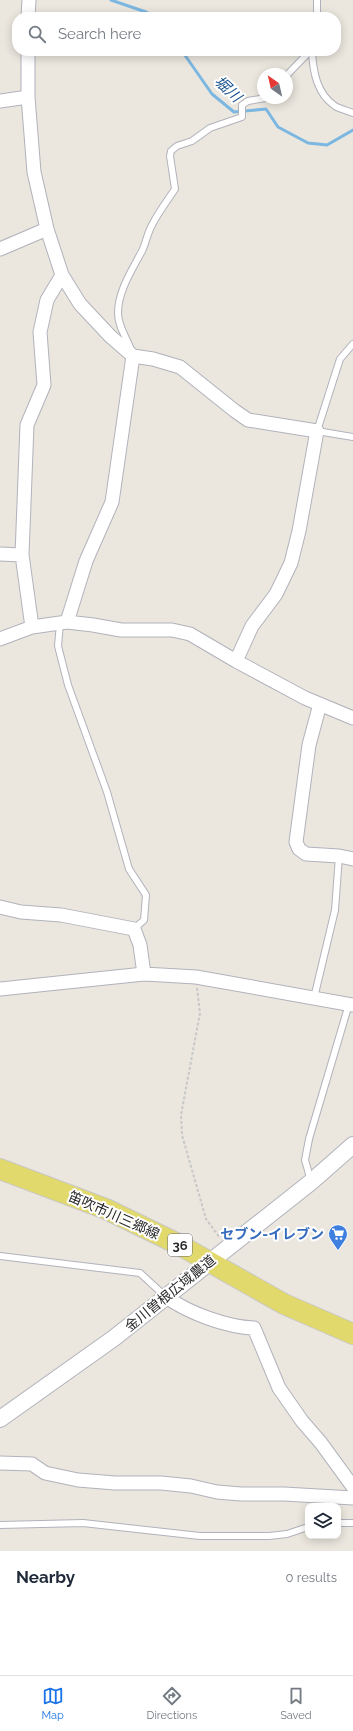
<!DOCTYPE html>
<meta charset="utf-8">
<style>
body{margin:0;font-family:Raleway,"Noto Sans JP",sans-serif;background:#f6f6f7;color:#1f2937}
.controls{position:absolute;right:12px;bottom:12px;display:grid;overflow:hidden;border-radius:8px;box-shadow:0 2px 10px #0003}
.controls button{width:36px;height:36px;display:grid;place-items:center;padding:0;border:0;border-bottom:1px solid #e0e1e3;background:#fff;color:#1f2937;font:20px sans-serif}
.compass{position:absolute;left:257px;top:68px;width:36px;height:36px;border-radius:50%;background:#fff;box-shadow:0 2px 10px #0003;rotate:326deg}
.list{margin:0;padding:0;list-style:none}
h2{display:flex;justify-content:space-between;align-items:center;height:52px;margin:0;padding:0 16px;font-size:17px}
h2 small{font-size:13px;font-weight:400;color:#747a83}
.icon{flex:none;width:22px;height:22px;fill:none;stroke:currentColor;stroke-width:2;stroke-linecap:round;stroke-linejoin:round}
.map{position:relative;flex:none;width:353px;height:1551px;overflow:hidden}
.search{position:absolute;background:#fff;box-shadow:0 2px 10px #0003;left:12px;right:12px;top:12px;height:44px;display:flex;align-items:center;gap:10px;box-sizing:border-box;padding:0 14px;border-radius:16px;color:#747a83;font-size:15px}
.sheet{height:124px;background:#fff}
nav{display:flex;justify-content:space-around;align-items:center;box-sizing:border-box;height:56px;border-top:1px solid #e0e1e3;background:#fff;font-size:11px;color:#747a83}
nav a{display:grid;justify-items:center;gap:2px}
nav .on{color:#1a73e8}
.map>svg:first-child{display:block}
.lines{fill:none;stroke-linecap:round;stroke-linejoin:round}
.stream{stroke:#7cb7e2;stroke-width:3}
.service-casing{stroke:#b1b2bc;stroke-width:8}
.minor-casing{stroke:#b1b2bc;stroke-width:15}
.tertiary-casing{stroke:#b1b2bc;stroke-width:18}
.primary-casing{stroke:#c8c8c8;stroke-width:22}
.path{stroke:#c8c8c8;stroke-width:2;stroke-dasharray:3 2;stroke-linecap:butt}
.service{stroke:#fff;stroke-width:6}
.minor{stroke:#fff;stroke-width:13}
.tertiary{stroke:#fff;stroke-width:16}
.primary{stroke:#e2d96c;stroke-width:20}
.labels{text-anchor:middle;stroke-width:4;stroke-linejoin:round;paint-order:stroke}
.shield{fill:#fff;stroke:#6a6a6a;stroke-width:1}
.shield-label{font-size:13px;font-weight:bold;fill:#2a2a2a}
.street-label{font-size:14px;fill:#2a2a2a;stroke:#fff}
.shop-label{font-size:14px;font-weight:bold;fill:#366cbe;stroke:#fff;text-anchor:end}
.water-label{font-size:15px;font-style:italic;fill:#1b558e;stroke:#fff}
</style>
<div class="map">
<svg width="353" height="1551" viewBox="0 0 353 1551">
<rect width="100%" height="100%" fill="#ebe7de"/>
<g class="lines">
<path class="stream" d="M111,0L146,12L156,17
M182,51L212,94L234,112L266,109L278,127L308,143L327,145L353,130"/>
<defs>
<path id="service" d="M317,0V17
M312,51C313,72 317,94 335,106C340,109 348,111 353,113
M287,75L310,51
M353,344L340,359L317,431L353,437
M131,350C127,338 118,327 118,313C118,291 132,270 142,251C146,243 147,234 152,225C158,213 167,201 175,189L170,156L171,151L177,146L192,141L210,128L242,117V105L248,101L265,98
M60,623L58,646L68,685L107,792L129,869L146,895L144,920L134,929
M314,998L335,910L339,856
M311,1181L305,1160L309,1139L349,1004
M0,1256L140,1273L166,1297
M338,1523H353
M0,1525L83,1523L200,1536H269L287,1534L308,1527"/>
<path id="minor" d="M28,17L29,0
M28,51V97L34,172L47,229L62,275L80,304L110,336L133,356L153,359L180,367L235,411L248,420L317,431L299,531L291,563L276,594L252,626L236,661
M0,101L28,97
M0,249L47,229
M0,554L22,555
M67,622L86,561L112,502L133,356
M32,627L22,555L27,425L44,385L40,332L47,300L62,275
M0,639L32,627L67,622L93,625L121,630H172L190,634L236,661L305,698L353,718
M320,704L309,745L296,842L299,849L306,854L339,856L353,859
M0,907L21,912L61,915L134,929L140,945L144,974
M0,989L144,974L196,977L353,1005
M166,1297C189,1313 226,1327 254,1328L279,1388L302,1421L321,1443L353,1487
M0,1463L32,1464L45,1473L78,1480L115,1483H161L191,1486L217,1492L241,1494H284L353,1498"/>
<path id="tertiary" d="M0,1419L114,1338L311,1182L353,1145"/>
<path id="primary" d="M0,1169L106,1209L176,1243L284,1304L353,1334"/>
</defs>
<use href="#service" class="service-casing"/>
<use href="#minor" class="minor-casing"/>
<use href="#tertiary" class="tertiary-casing"/>
<use href="#primary" class="primary-casing"/>
<path class="path" d="M197,988L200,1013L181,1115L182,1135L206,1219L220,1238"/>
<use href="#service" class="service"/>
<use href="#minor" class="minor"/>
<use href="#tertiary" class="tertiary"/>
<use href="#primary" class="primary"/>
</g>
<defs>
<symbol id="supermarket-pin" viewBox="-11 -11 22 30"><path d="M0 17L-7.5 6A9.5 9.5 0 1 1 7.5 6Z" fill="#3f7fe0" stroke="#fff"/><path d="M-6-5.5h2.5l.6 2H6L4.5 2H-2.5L-4.4-4H-6ZM-1.5 3.2a1.3 1.3 0 1 0 .1 0ZM3 3.2a1.3 1.3 0 1 0 .1 0Z" fill="#fff"/></symbol>
</defs>
<g fill-rule="evenodd">
<use href="#supermarket-pin" x="327" y="1223" width="22" height="30"/>
</g>
<g class="labels">
<rect class="shield" x="168" y="1234" width="24" height="22" rx="3"/>
<g class="shield-label">
<text x="180" y="1250">36</text>
</g>
<g class="street-label">
<text transform="translate(114 1215) rotate(24)" y="5">笛吹市川三郷線</text>
<text transform="translate(170 1293) rotate(-39)" y="5">金川曽根広域農道</text>
</g>
<g class="shop-label">
<text x="324" y="1239">セブン-イレブン</text>
</g>
<g class="water-label">
<text transform="translate(228 89) rotate(43)" y="5">堀川</text>
</g>
</g>
</svg>
<div class="controls">
<button><svg class="icon" aria-label="layers" viewBox="0 0 24 24"><path d="M12 4l9 5-9 5-9-5zM3 14l9 5 9-5"/></svg></button>
</div>
<svg class="compass" viewBox="-18 -18 36 36"><path d="M0-13l5 13h-10z" fill="#e53935"/><path d="M0 13l5-13h-10z" fill="#747a83"/></svg>
<div class="search"><svg class="icon" aria-label="search" viewBox="0 0 24 24"><circle cx="10" cy="10" r="6"/><path d="M15 15l6 6"/></svg>Search here</div>
</div>
<section class="sheet">
<h2>Nearby<small>0 results</small></h2>
<ul class="list">
</ul>
</section>
<nav>
<a class="on"><svg class="icon" aria-label="map" viewBox="0 0 24 24"><path d="M3 6l6-2 6 2 6-2v14l-6 2-6-2-6 2zM9 4v14M15 6v14"/></svg>Map</a>
<a><svg class="icon" aria-label="directions" viewBox="0 0 24 24"><path d="M12 3l9 9-9 9-9-9zM9 14v-3h6M13 9l2 2-2 2"/></svg>Directions</a>
<a><svg class="icon" aria-label="saved" viewBox="0 0 24 24"><path d="M7 4h10v16l-5-4-5 4z"/></svg>Saved</a>
</nav>
